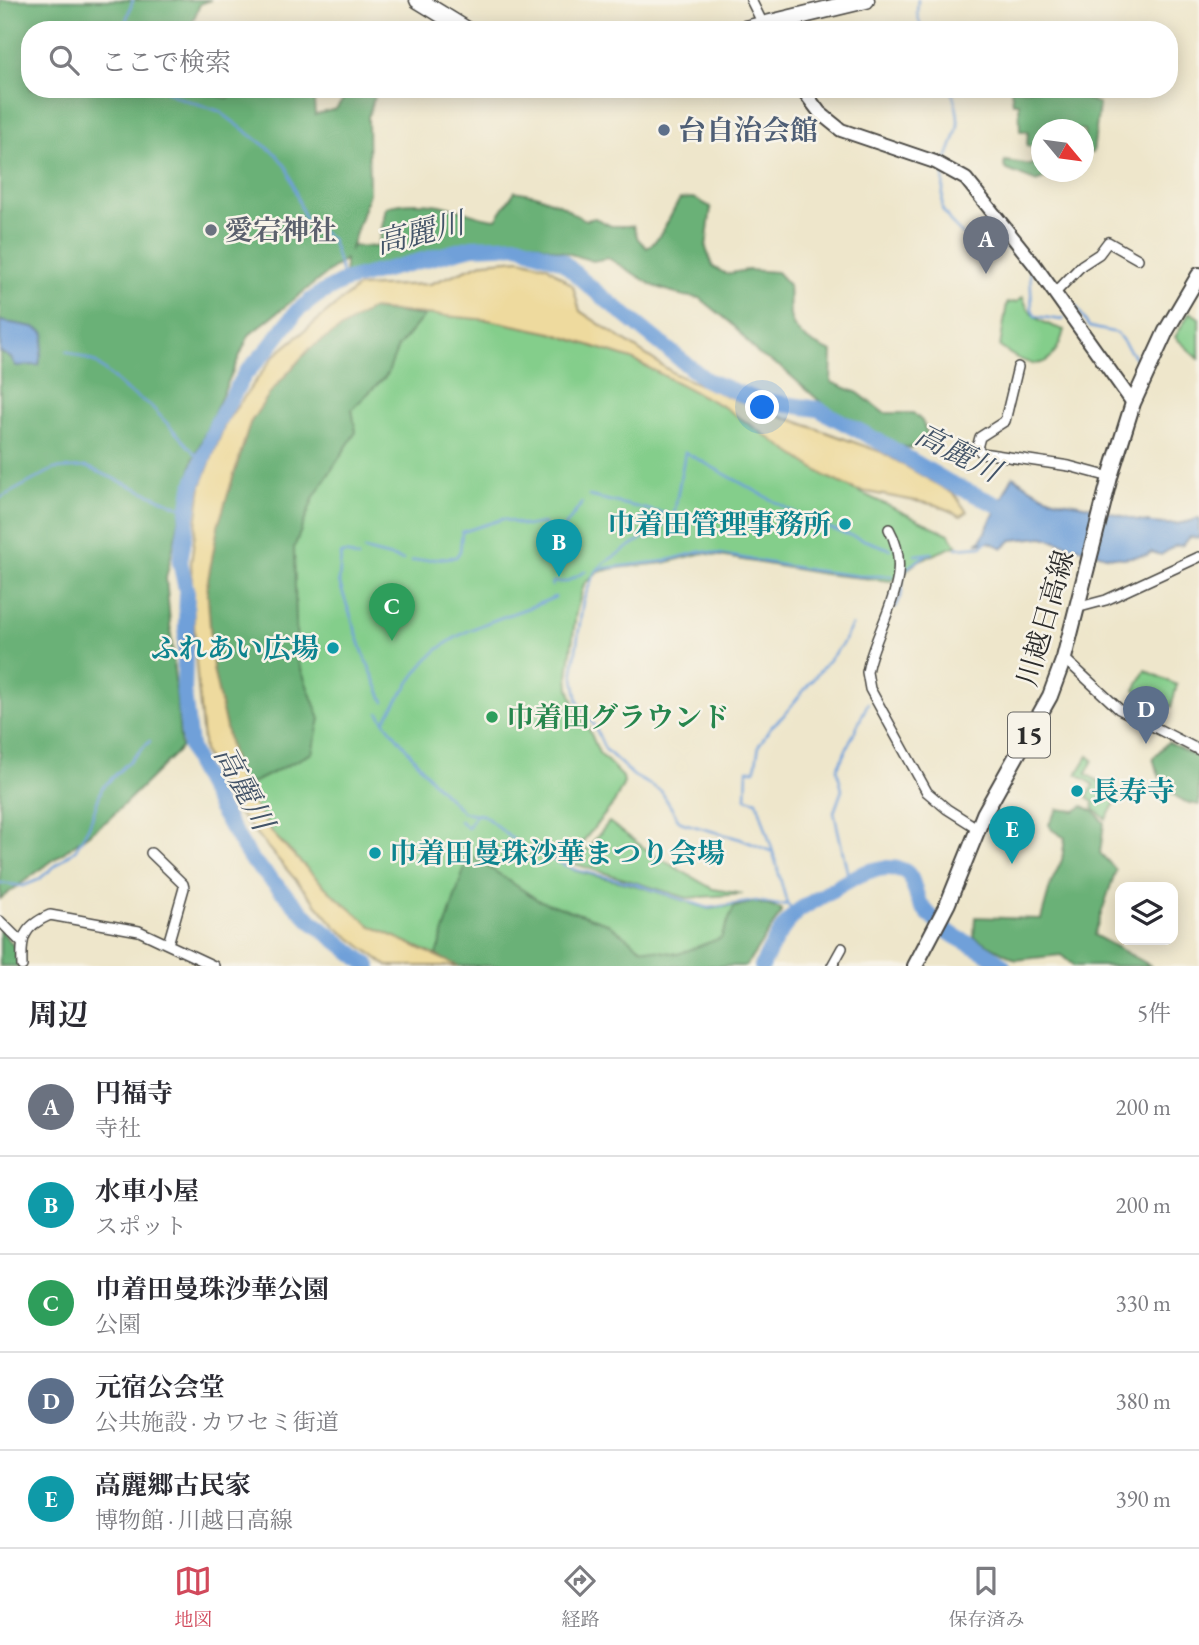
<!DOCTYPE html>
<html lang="ja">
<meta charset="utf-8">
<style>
body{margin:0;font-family:"EB Garamond","Noto Serif JP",serif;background:#f2f2f3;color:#2b2b33}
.controls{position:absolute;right:21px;bottom:21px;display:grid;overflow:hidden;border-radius:14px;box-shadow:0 4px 18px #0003}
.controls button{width:63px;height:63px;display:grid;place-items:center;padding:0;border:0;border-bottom:2px solid #e1e1e2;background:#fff;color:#2b2b33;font:35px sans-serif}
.compass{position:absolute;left:1031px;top:119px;width:63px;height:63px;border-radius:50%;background:#fff;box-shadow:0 4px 18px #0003;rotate:119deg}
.you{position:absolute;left:763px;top:408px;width:24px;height:24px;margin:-18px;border:5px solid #fff;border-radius:50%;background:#1a73e8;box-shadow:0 0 0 10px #1a73e833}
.badge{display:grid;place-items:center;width:46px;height:46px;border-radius:50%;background:#d1495b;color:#fff;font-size:23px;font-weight:700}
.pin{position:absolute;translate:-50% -58px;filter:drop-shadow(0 2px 4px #0008)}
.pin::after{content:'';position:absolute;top:37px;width:24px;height:21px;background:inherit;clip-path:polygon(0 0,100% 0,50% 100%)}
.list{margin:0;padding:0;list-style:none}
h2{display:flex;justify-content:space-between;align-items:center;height:91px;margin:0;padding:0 28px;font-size:30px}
h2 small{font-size:23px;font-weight:400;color:#7c7c81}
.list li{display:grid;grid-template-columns:46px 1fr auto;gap:21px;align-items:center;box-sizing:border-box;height:98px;padding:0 28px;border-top:2px solid #e1e1e2}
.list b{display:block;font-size:26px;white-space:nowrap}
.list p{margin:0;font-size:23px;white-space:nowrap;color:#7c7c81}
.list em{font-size:23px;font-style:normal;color:#7c7c81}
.icon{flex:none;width:38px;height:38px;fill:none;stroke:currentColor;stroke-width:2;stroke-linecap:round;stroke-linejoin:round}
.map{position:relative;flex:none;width:1199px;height:966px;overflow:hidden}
.search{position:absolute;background:#fff;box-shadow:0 4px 18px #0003;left:21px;right:21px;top:21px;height:77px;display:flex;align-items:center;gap:18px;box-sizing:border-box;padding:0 24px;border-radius:28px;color:#7c7c81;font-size:26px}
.sheet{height:581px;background:#fff}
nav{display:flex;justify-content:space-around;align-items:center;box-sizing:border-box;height:98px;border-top:2px solid #e1e1e2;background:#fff;font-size:19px;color:#7c7c81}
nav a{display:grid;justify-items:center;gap:4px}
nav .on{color:#d1495b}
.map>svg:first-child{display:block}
.green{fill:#84ce8b;stroke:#587c5b;stroke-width:2}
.forest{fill:#6bb177;stroke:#4b6e51;stroke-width:2}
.sand{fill:#eeda9e;stroke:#8c8264;stroke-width:2}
.water{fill:#6fa0d9;stroke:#4d6682;stroke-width:2}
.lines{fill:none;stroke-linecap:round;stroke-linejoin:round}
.stream{stroke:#6fa0d9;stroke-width:2.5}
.river{stroke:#6fa0d9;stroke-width:16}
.street-casing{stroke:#484743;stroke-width:12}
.secondary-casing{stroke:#484743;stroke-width:16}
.primary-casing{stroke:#484743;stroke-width:18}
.highway-casing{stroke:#484743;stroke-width:19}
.street{stroke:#fff;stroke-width:9}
.secondary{stroke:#fff;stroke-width:12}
.primary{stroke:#fff;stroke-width:14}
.highway{stroke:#fff;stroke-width:16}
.service-dot{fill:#5c6f8a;stroke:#f7f3e8;stroke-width:2.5}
.worship-dot{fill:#6b7280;stroke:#f7f3e8;stroke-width:2.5}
.culture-dot{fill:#0f9aa8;stroke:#f7f3e8;stroke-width:2.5}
.leisure-dot{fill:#2e9e5b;stroke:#f7f3e8;stroke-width:2.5}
.labels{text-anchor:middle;stroke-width:5;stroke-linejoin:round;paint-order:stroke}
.shield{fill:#f7f3e8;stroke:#686764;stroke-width:2}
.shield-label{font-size:26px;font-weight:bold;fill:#2b2b2b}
.service-label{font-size:28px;font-weight:bold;fill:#4e5e75;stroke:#f7f3e8;text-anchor:start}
.worship-label{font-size:28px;font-weight:bold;fill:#5b616d;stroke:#f7f3e8;text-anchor:start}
.culture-label{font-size:28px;font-weight:bold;fill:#0d838f;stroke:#f7f3e8;text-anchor:end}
.street-label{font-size:28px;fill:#2b2b2b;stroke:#f7f3e8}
.leisure-label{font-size:28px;font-weight:bold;fill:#27864d;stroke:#f7f3e8;text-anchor:start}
.water-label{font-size:30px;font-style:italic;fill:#435468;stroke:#f7f3e8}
</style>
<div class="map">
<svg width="1199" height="966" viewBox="0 0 1199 966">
<rect width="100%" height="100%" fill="#f7f3e8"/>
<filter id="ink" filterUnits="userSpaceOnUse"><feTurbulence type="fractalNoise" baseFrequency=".0143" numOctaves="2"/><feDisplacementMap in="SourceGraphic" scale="14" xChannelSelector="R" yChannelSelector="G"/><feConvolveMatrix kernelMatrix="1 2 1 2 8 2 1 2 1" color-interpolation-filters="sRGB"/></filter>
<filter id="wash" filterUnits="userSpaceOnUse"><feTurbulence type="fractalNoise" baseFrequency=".00686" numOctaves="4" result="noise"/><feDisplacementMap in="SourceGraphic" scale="28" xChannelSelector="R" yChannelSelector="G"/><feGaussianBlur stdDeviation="1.57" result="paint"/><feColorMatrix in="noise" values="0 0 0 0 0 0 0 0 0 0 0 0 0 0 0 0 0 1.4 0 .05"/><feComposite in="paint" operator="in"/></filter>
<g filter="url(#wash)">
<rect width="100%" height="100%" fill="#eee6cb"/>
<path class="green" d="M1023,297C1029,318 1045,324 1064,330C1053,373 1031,370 1000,347L1007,303L1017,302Z
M371,309L489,320L552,333L632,359L724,407L827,477L949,534L957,545L920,560L892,581L824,574L703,553L664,563L616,568L598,572L584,584L576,612L568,675L569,688L575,706L588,727L599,753L623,777L624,783L614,803L564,865L576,871L642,887L709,909L755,902L781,909V913L746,966H458L371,926L329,891L274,835L242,788L213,669Z
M1190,312L1199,318V359L1175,337Z
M1145,670L1177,685L1171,707L1145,698L1135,690Z
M1088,756L1093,760L1086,774L1120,794L1106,819L1094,809L1093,802L1087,797L1094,785L1077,774Z
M609,822L654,855L713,889L743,894L687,898L575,864Z"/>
<path class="forest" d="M0,0H211L200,4L190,28L186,30H30V89H189L228,98L237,89H313L315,115L336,109L351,89H377L368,117L369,193L350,251L352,246L378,247L386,207C411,200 439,203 464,211C476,215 484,218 496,219L515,191L536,195L563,206L575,215L586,220L595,218L611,226H633L638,239L647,248C664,236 669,216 680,199L694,198L711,207L706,248L713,267L726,274L747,270L777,272L789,285C790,295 789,305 790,315C792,335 816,346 832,352L831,382L858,393L884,413H913L922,421L927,433L923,443L911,448L892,444L885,438L844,415L832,412L782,368L758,354L732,324L700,298L684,296L654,286L608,258L593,261L524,240L479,242L345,276V259L249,335L193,460L166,578L181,748L108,820L0,899Z
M1011,89H1073L1077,97L1093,101L1099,105L1093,153H1084V130H1042V172H1049L1047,177L1037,182L1007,170L1004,166L1005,161L1032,165L1038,149L1027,146L1028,131H1020L1019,103H1013Z
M371,309L424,316L398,347L387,375L352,409L356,432L314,497L294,548L297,659L320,719L312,753L242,788L231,751L213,669L207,585L218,526L250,423L270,393L309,349Z
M1168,742L1199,758V805C1172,802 1159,782 1153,758Z
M1083,806L1095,812L1104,823L1100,853L1116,870L1094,935L1151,966H1074L1061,955L1016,960L974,937L975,917L1041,919L1051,883L1062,860L1065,838L1051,829L1049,824L1058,809L1075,811Z
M469,854L538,900L607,923L641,948L678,954L721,938L734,907L755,902L781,909V913L746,966H458L436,956Z
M0,929L17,950L18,966H0Z"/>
<path class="sand" d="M520,259L547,266L573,286L580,311L675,374L729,397L881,452L955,495L967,512L961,516L937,505L856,490L827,477L724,407L632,359L552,333L489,320L371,309L309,349L270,393L250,423L218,526L207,585L213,669L231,751L242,788L274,835L329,891L371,926L458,966H387L336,927L228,801L204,752L196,664L191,563L201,486L226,422L274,356L358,287L430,284L485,262Z"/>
<path class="water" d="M0,321L34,327L45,333L39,365L16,366L11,358L0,352Z
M1013,476C1025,484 1037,493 1051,498C1063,502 1076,503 1088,506C1124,515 1163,534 1199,518V538L1190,537L1183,545L1175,546L1161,555L1151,552L1148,555L1123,558L1106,556L1043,537L1012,540L1003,548L989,542L976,543L981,540Z"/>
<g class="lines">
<path class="stream" d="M918,0L917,13L922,30
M123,30L133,0
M163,89L177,97L219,111L276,154L287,168L305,219L332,240L344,281
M946,161C959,128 963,123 951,89
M944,173L942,209L952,224L963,235L975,242L1015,250L1025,264
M1030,271L1032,309L1035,316L1062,320L1064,318
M1076,306L1089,327L1117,333L1141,366
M66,351L95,362L127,391L150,405L202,461
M589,496L667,514
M0,498L54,469L87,467L189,511
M674,515L685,452L797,514
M956,548L982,546L988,540
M364,550L403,560
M915,555L932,553
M358,558L346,553L341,554L339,582L363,652L384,702
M412,561L456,557L460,551L462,532L503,519L526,526L543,523L550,533L555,534L564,528L582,503
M598,569L665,561L702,551L811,570L860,576H892
M904,570L926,555
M552,586L553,582H566L586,571
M555,597C514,616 460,625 428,659C411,677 398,701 384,721L434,783L463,812L483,815L520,845L576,870L636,884L708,908L756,901L778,905L787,904L795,913
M895,607L901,597L903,580
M379,713L384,721
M192,770L199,769
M460,821L468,828L476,814
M773,852L757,801L746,798L747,770H755L759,745L771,727L783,716L842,644L852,625
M849,880L834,812L842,790L837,769L868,703
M0,883L23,886L38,880L76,849L89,826L102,788L150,741
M787,904L773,852L740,839L683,823L678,819L661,791L634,776L605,749L594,725L578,702L573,672L583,601L594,574L604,563L674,518V516L736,517L767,513L800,515L832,529L890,549"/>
<path class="river" d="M369,966L310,920L250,858L220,809L199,769L190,746L184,693L187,593L180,562L192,488L217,423L245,374L268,349L297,311L318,295L344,281L472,247L519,245L562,261L589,286L706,380L757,400L818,409L884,444L948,482L1017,514
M762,966C770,948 779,931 793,916C799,908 810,904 819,898C844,884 872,861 902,870C915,874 913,894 922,906C930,916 942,928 953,935C969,945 989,952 1003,966"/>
</g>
</g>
<g filter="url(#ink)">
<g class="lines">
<defs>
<path id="street" d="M751,0L763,24
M1055,293L1082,265L1099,254L1108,242L1138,259
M1018,367L1005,421L980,437L977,448L982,453L1069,466L1110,477
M889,529C915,575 881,618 869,663L867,672L870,689L927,792L947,809L977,828
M1076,608L1106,600L1199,557
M1064,658L1119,709L1199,750
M151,853L183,884L184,888L168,944
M0,921L21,942
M22,966C21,939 22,927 50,915L139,931L214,966
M832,966L842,948"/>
<path id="secondary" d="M802,89L820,113L841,130L935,162L966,179L1034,264L1133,403"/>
<path id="primary" d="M915,966L948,903L984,814L1050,696L1064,658L1110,477L1133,403L1166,331L1199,275"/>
<path id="highway" d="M418,0L467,30
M741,30L866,0"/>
</defs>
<use href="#street" class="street-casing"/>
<use href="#secondary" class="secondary-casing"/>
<use href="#primary" class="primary-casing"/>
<use href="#highway" class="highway-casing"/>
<use href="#street" class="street"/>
<use href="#secondary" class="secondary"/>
<use href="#primary" class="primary"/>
<use href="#highway" class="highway"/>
</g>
</g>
<circle class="service-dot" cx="664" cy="130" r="7"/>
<circle class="worship-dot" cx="211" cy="230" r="7"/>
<g class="culture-dot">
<circle cx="845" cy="524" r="7"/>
<circle cx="333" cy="648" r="7"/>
<circle cx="1077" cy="791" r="7"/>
<circle cx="375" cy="853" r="7"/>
</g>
<circle class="leisure-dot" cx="492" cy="717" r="7"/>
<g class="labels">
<rect class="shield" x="1008" y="712.5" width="42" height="45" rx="5"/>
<g class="shield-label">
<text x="1029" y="744">15</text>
</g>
<g class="service-label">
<text x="678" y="140">台自治会館</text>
</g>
<g class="worship-label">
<text x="225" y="240">愛宕神社</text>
</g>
<g class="culture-label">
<text x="831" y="534">巾着田管理事務所</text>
<text x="319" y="658">ふれあい広場</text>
<text x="1091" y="801" text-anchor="start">長寿寺</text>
<text x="389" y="863" text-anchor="start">巾着田曼珠沙華まつり会場</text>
</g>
<g class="street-label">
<text transform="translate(1045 618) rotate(-74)" y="10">川越日高線</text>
</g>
<g class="leisure-label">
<text x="506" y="727">巾着田グラウンド</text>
</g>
<g class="water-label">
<text transform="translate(420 233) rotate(-14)" y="10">高麗川</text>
<text transform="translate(958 453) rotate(27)" y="10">高麗川</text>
<text transform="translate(244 788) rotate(62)" y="10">高麗川</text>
</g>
</g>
</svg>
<div class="controls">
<button><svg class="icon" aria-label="layers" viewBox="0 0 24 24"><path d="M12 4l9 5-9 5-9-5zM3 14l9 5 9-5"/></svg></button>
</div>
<svg class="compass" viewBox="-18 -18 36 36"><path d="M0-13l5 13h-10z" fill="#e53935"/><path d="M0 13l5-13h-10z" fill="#7c7c81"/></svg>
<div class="you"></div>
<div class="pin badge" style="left:986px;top:274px;background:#6b7280">A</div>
<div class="pin badge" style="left:559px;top:577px;background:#0f9aa8">B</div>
<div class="pin badge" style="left:392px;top:641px;background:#2e9e5b">C</div>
<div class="pin badge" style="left:1146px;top:744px;background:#5c6f8a">D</div>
<div class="pin badge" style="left:1012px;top:864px;background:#0f9aa8">E</div>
<div class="search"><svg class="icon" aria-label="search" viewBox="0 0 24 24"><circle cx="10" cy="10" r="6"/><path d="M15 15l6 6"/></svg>ここで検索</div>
</div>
<section class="sheet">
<h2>周辺<small>5件</small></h2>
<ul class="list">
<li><span class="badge" style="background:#6b7280">A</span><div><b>円福寺</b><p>寺社</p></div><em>200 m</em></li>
<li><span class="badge" style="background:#0f9aa8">B</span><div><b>水車小屋</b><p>スポット</p></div><em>200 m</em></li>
<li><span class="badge" style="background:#2e9e5b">C</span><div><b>巾着田曼珠沙華公園</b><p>公園</p></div><em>330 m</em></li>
<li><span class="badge" style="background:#5c6f8a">D</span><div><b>元宿公会堂</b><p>公共施設 · カワセミ街道</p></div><em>380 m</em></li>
<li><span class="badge" style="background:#0f9aa8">E</span><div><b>高麗郷古民家</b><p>博物館 · 川越日高線</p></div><em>390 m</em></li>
</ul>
</section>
<nav>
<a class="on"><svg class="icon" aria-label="map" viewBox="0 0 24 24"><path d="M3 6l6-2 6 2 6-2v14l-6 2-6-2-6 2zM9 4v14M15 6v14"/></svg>地図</a>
<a><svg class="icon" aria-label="directions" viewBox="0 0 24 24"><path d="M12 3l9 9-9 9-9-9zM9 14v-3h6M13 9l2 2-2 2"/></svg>経路</a>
<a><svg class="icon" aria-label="saved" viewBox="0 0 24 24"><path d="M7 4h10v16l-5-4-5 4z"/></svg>保存済み</a>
</nav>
